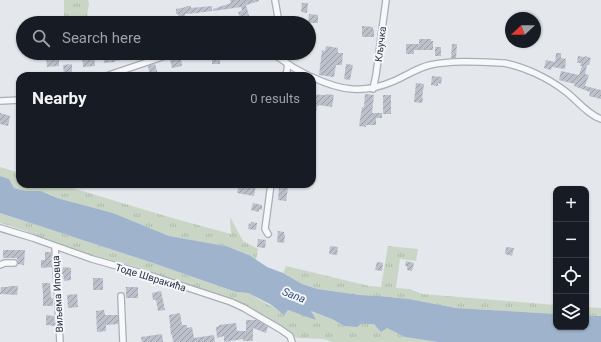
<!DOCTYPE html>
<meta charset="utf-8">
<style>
body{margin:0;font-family:Roboto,sans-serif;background:#20242c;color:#f1f3f6}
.controls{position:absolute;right:12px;bottom:12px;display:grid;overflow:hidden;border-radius:8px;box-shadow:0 1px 3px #0004}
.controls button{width:36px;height:36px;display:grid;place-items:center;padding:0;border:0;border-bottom:1px solid #363941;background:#171b24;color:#f1f3f6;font:20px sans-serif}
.compass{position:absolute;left:505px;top:12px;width:36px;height:36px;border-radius:50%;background:#171b24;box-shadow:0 1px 3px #0004;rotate:248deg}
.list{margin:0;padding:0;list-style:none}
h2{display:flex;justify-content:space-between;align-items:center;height:52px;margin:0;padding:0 16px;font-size:17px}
h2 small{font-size:13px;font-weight:400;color:#9ea1a6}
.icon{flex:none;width:22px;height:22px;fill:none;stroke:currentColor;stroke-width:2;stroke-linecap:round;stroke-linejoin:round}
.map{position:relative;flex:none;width:601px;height:342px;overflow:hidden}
.search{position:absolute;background:#171b24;box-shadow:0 1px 3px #0004;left:16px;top:16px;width:300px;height:44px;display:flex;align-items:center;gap:10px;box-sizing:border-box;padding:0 14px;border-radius:22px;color:#9ea1a6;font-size:15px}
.panel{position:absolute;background:#171b24;box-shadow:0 1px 3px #0004;left:16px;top:72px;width:300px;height:116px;border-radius:12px}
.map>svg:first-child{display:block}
.grass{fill:url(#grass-tufts)}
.water{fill:#9fb4cc}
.building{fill:url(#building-hatch)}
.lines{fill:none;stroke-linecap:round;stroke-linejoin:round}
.minor-casing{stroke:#a9aeb7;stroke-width:8}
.minor{stroke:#f7f8fa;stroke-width:5.5}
.labels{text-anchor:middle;stroke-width:4;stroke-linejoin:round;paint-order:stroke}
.street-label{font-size:10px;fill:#2b3445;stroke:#f4f6f9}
.water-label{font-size:11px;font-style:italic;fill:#34527a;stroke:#f4f6f9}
</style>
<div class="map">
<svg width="601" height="342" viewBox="0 0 601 342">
<defs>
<pattern id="grass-tufts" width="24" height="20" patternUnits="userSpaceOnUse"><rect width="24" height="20" fill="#c9d6c5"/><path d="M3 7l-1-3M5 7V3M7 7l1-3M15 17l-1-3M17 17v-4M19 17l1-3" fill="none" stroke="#adb8ab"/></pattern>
<pattern id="building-hatch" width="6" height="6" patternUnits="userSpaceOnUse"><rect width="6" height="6" fill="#bbc0ca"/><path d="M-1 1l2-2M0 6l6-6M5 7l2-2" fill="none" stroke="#989da6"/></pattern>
</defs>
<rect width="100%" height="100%" fill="#e4e7ec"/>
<path class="grass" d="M64,0H88L89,4L87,16C81,18 74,18 69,22L64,18Z
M0,167L20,173V184H59L172,218L231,234L230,217L243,241L258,249L256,260L247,254L226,246L169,236L113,213L57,198L41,191H26L14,188L9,179L0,176Z
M0,213L150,262L236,292L248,293L271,306L284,314L288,310L315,319L310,311L332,319L344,326L361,324H374L387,328L405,337L438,342H332L324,339L297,338L294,336L292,333H287L229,301L187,284L137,267L80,252L23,230L0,223Z
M388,246L418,249L416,261L400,259L396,288L410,289L422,294L556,305V314L456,308L409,299L379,296L360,295L319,289L302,284L283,273L286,266L369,286L381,287Z
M586,307L601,308V316H586Z"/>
<path class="water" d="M0,176L9,179L14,188L26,191H41L57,198L113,213L169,236L226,246L249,255L267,267L283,273L302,284L318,289L360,295L379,296L409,299L456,308L556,314V327H586V316H601V342H438L405,337L387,328L381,332L374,324H361L357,327L344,326L332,319L311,311L316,320L288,310L284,315L270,304L248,293L236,292L150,262L0,213Z"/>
<path class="building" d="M230,0H259V1L246,5L251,23H242L238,12L242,11L241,7L213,11V9L231,3Z
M302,3H308L307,13L301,12Z
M186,6H191V8L212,6V11L197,13L185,14V23H179L178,14H176V9L186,7Z
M309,14L318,15V23H308Z
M123,16L124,23H113L112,17Z
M362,26L373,27V30H374V37H362Z
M419,39H431V41H433V50H414V54H406V44H419Z
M452,44H457L456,58H451Z
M326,46L338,48V53H343L342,65H336L334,77L319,75L322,50L325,51Z
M435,47H441V56H435Z
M82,53H94L95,66L83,67Z
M103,53H128V59L115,61V62L104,63Z
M202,53H216V56L202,58Z
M556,53H561V58L566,59L565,69L552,67L551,70L544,68L546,60L555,62Z
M55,54V57H59V66L47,67L46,55Z
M578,56L585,57V56L591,58L589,65H587L585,74L589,75L585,86L601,90V99L589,96L590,92L574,86L575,84L559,80L561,71L579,75L582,66H580L581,63H577Z
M212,57H220V64H212Z
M181,58L182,66L172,68L170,60Z
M72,64V73L64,74L63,65Z
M155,64L158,75L150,76L148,66Z
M346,64L353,65L350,80L344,79Z
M432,76L442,77L441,84L438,83V86L431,85Z
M416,83L424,84L422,98H423L422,103L414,102Z
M312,94L322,95H326V94L334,95L332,107L319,105V106H317L315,119L312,118Z
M365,94L374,95L372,113H382V118H376V125H366V127L359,126L362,107H364Z
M383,95H391V114H383Z
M0,113L10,116L8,126L0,124Z
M239,184H256L254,196L237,193Z
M279,186L288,188L286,201L278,200Z
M253,203L262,205V210L259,209V212L251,210Z
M251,222L257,223L256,230L248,229L249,223L251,224Z
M278,231L284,232V234L285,235L284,243L277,242Z
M258,239L266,240L265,248L257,247Z
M330,246L338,247L337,255L329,254Z
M506,247L514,248L512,256L505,254Z
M3,250H25L24,265L18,264L17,258H3Z
M45,252H51L52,267L41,268V260H45Z
M406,261L414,263L412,271L407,270V266H405Z
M377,262L383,263L382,271L375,270Z
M63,267L71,268V280L64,281L63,274H62Z
M93,278H103V290H93Z
M42,283H50L51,298H53V306H43V294Z
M9,286H18L17,295L0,294L1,287H8Z
M126,287H138V298H126Z
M161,291L165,310L158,311L156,300H153L152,293Z
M77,294L78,307L68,308L67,295Z
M104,310L105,315H118V324L106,325V331L97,332L96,311Z
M180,313L182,325H187V328L192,327L194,338L214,335L215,342H173L172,335H171L169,315Z
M46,315L54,316L55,326L46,325Z
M246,320H257L268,327L266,333L253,328V341H243V339L224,342V336L217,338L216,327L219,326V325L236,323L237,331H246Z
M162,334L163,342H142L141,337Z"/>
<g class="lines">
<defs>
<path id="minor" d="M275,0L279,23
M272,53L294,68L309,76
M106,76L174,53
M286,76L288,64
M312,77C341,91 364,94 394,81C406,76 417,68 430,65C453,60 481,62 504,63C525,67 548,78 565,91C577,100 587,114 601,119
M373,89L376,75L386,0
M0,101L20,100
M0,228L33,238L92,259L149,275L231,302L244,308L280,329L290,336L292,342
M268,234L265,229L271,184
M55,246L60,342
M0,265L5,263H14
M121,296L123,342"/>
</defs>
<use href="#minor" class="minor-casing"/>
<use href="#minor" class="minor"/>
</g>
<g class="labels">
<g class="street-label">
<text transform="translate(380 44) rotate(-83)" y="4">Кључка</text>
<text transform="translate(151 277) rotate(17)" y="4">Тоде Швракића</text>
<text transform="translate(57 294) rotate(-93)" y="4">Виљема Иповца</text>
</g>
<g class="water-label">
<text transform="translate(294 295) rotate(21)" y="4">Sana</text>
</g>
</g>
</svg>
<div class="controls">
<button>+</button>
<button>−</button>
<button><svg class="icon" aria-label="locate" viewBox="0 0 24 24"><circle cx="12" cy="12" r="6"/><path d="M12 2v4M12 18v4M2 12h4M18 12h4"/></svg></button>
<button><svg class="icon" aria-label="layers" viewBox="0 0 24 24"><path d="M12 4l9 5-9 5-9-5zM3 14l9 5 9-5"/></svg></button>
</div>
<svg class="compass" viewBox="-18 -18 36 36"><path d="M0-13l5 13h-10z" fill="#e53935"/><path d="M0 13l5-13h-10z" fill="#9ea1a6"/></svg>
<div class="search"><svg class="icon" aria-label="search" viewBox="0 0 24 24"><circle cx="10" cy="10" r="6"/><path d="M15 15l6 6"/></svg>Search here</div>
<section class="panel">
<h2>Nearby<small>0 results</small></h2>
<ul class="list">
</ul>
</section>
</div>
